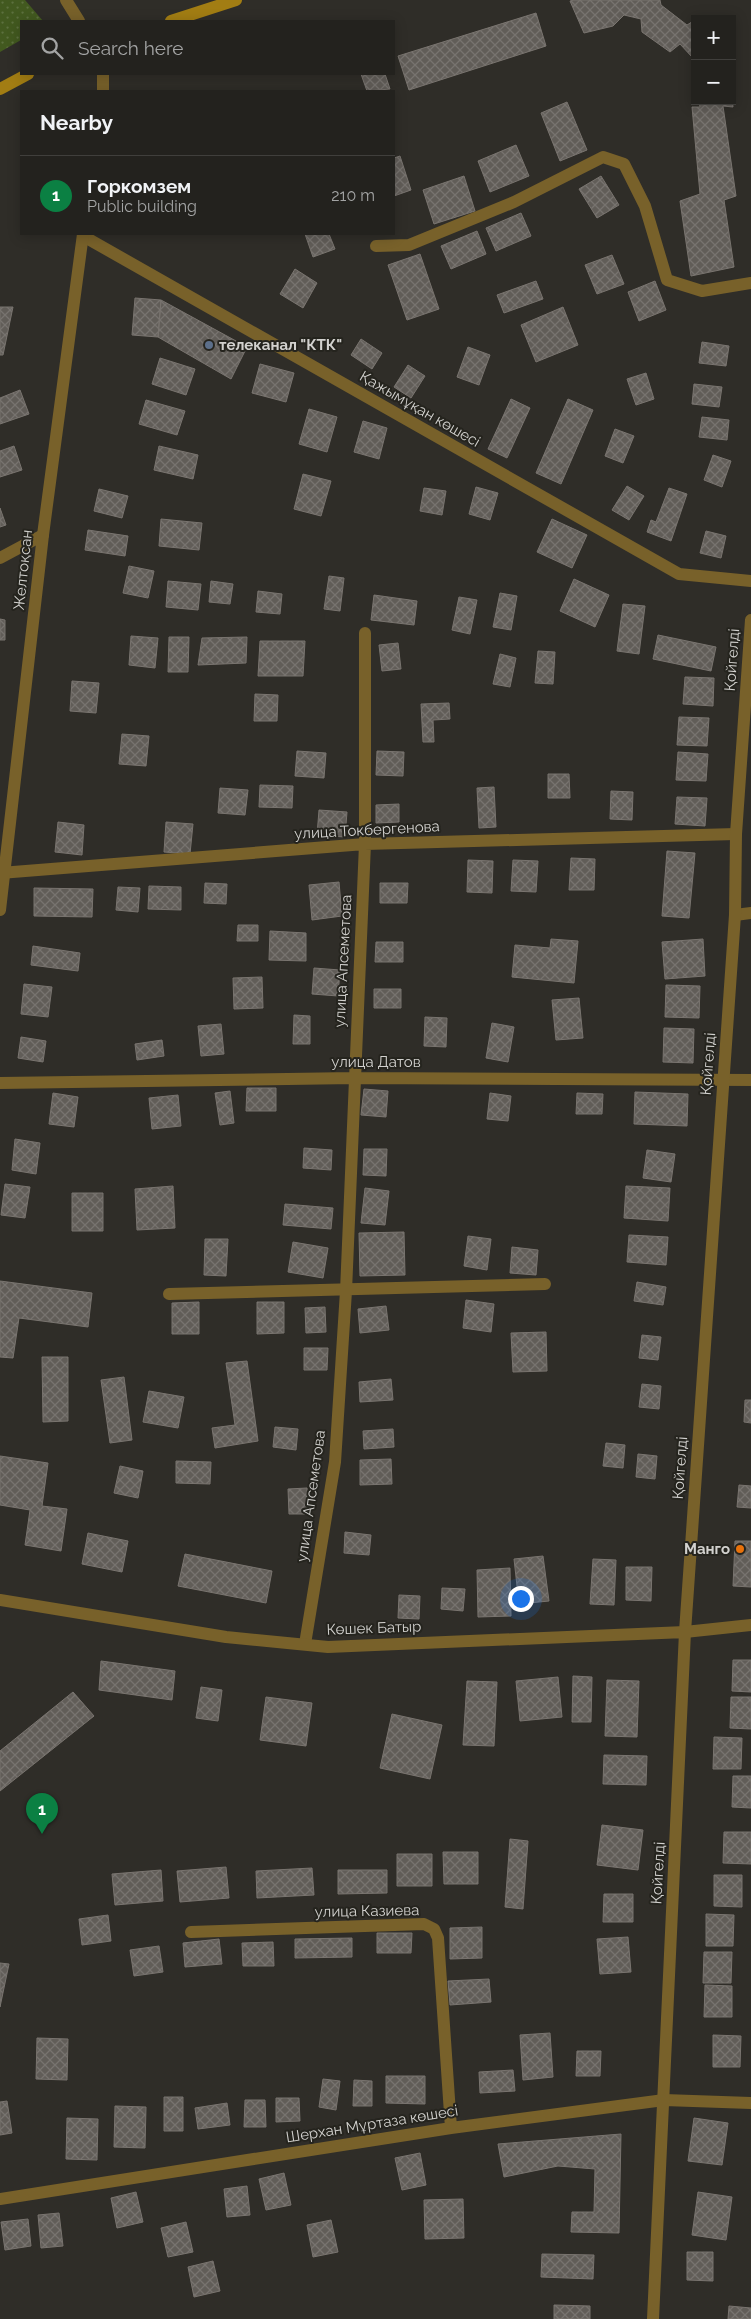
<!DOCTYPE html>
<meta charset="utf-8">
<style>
body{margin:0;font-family:Raleway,sans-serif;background:#2b2a27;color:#f1f3f6}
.controls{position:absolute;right:15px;top:15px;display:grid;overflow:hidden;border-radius:0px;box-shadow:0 2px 12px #0003}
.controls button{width:45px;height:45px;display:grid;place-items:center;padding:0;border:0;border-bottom:1px solid #403f3c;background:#23221e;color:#f1f3f6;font:25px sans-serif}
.you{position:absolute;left:520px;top:1598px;width:18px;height:18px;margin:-12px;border:4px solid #fff;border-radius:50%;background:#1a73e8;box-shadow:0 0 0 8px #1a73e833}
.badge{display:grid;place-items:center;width:32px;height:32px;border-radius:50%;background:#0b8043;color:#fff;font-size:16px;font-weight:700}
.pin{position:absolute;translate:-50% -41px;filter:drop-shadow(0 1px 2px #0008)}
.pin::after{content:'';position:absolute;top:26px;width:18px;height:15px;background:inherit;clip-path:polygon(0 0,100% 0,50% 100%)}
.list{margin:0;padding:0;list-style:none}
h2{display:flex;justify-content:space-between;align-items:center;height:65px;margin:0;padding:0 20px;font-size:21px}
h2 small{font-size:16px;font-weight:400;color:#a3a4a4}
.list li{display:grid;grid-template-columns:32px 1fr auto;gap:15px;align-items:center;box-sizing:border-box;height:80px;padding:0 20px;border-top:1px solid #403f3c}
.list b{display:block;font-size:19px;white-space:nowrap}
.list p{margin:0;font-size:16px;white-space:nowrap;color:#a3a4a4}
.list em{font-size:16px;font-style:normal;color:#a3a4a4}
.icon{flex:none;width:28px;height:28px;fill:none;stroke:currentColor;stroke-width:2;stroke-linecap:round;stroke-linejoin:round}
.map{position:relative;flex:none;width:751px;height:2319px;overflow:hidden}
.search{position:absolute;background:#23221e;box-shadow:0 2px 12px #0003;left:20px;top:20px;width:375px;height:55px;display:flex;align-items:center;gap:12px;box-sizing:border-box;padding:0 18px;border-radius:0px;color:#a3a4a4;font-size:19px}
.panel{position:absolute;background:#23221e;box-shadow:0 2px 12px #0003;left:20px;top:90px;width:375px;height:145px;border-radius:0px}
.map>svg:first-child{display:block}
.park{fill:url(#park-dots)}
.building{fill:url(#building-cross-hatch);stroke:#79746f}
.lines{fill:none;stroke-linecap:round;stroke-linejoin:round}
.minor{stroke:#78612a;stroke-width:12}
.tertiary{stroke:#78612a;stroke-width:12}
.secondary{stroke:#a27d13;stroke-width:12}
.service-dot{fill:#5c6f8a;stroke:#25241e;stroke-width:2}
.food-dot{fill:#e8710a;stroke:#25241e;stroke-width:2}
.labels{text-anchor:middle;stroke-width:4;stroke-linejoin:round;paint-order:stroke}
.poi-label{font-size:15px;font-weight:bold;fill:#d2d1ce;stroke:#25241e;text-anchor:start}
.street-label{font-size:15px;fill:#d2d1ce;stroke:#25241e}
</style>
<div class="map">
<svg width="751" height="2319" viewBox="0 0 751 2319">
<defs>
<pattern id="park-dots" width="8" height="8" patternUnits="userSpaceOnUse" patternTransform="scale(1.25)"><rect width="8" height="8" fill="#42591f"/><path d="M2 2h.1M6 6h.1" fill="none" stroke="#5c703e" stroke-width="1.8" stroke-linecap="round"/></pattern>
<pattern id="building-cross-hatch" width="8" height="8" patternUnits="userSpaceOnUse" patternTransform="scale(1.25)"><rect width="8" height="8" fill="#615d58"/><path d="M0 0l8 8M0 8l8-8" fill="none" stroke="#77736f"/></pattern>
</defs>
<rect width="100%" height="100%" fill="#2f2d28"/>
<path class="park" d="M0,0H25L43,21H21V40L0,52Z"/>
<path class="building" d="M574,0H660L661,5L687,25L695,20V77L692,57L680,44L670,52L642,32L641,19L624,15L613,26L584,33L570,1Z
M536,13L546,46L409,90L398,56Z
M361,74H385L390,89L367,91Z
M732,98L733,107L723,106L736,196L724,200L734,267L691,276L680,201L700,194L692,107H700L699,101H732Z
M567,102L587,150L560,161L541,113Z
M516,145L529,176L490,192L478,161Z
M400,156L411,190L394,196V158Z
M464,176L475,211L434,224L423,190Z
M601,176L619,205L597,218L579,189Z
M521,213L531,236L496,251L486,228Z
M477,231L486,254L451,269L441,246Z
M305,234H329L335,249L313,257Z
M420,254L439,309L407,320L388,265Z
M612,255L624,284L597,294L585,265Z
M295,269L317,283L303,308L280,294Z
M536,281L543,299L504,313L497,295Z
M655,281L666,310L639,321L628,292Z
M135,298L161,300L158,337L132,335Z
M161,300L247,347L231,379L158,337Z
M0,307H13L3,355H0Z
M563,307L578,345L536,362L521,325Z
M361,339L382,353L372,369L351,355Z
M702,342L729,346L726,366L699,363Z
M468,347L490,355L479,385L457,377Z
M160,358L195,369L186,395L152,384Z
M260,364L294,373L286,402L252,393Z
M408,365L425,376L411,398L394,387Z
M646,373L654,399L636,405L627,379Z
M694,384L722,387L719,407L692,404Z
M20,390L29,414L0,424V398Z
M511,399L530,408L507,458L488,449Z
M568,399L593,410L561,484L536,473Z
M146,400L185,411L177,435L139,424Z
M309,409L337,417L327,452L299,444Z
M702,417L729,420L727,440L699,437Z
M363,421L387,428L379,459L354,452Z
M615,429L634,436L623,463L605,456Z
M14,446L22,470L0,477V451Z
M159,446L198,455L193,479L154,470Z
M713,455L731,461L722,487L704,480Z
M303,474L331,481L321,516L294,509Z
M627,486L644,496L629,520L612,510Z
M476,487L498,493L490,520L469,514Z
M424,488L446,491L442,515L420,511Z
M669,488L687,494L671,541L647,532L651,520L656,522Z
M99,489L128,496L122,518L94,511Z
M0,508L6,525L0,527Z
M161,519L202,523L199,550L159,546Z
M552,519L587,535L572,568L537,552Z
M88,530L128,536L125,556L85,550Z
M706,531L726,536L721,558L700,553Z
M129,566L154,571L148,598L123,593Z
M329,576L344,578L340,611L324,609Z
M574,579L609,595L595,627L560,611Z
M168,581L201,584L198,610L166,607Z
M211,581L233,584L230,604L209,602Z
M258,591L282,594L280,614L256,612Z
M500,593L517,596L511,630L493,627Z
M374,595L417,601L414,625L371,620Z
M459,597L477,600L470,634L452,630Z
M623,604L645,606L639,654L617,651Z
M0,619L5,620V640H0Z
M658,635L716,647L711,671L653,659Z
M131,636L158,638L155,668L129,665Z
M169,637H189L188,672H168Z
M247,637L246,663L198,665L202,638Z
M260,641H305L303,676H258Z
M398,643L401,669L382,671L379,645Z
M538,651L555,652L553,684L535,683Z
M500,654L516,658L510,687L493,684Z
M685,677L714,678L713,706L683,704Z
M72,681L99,683L96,713L70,711Z
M255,694L278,695L277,721H254Z
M449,703L450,719L433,720L434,742H423L421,704Z
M679,717L709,718L707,746L677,745Z
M122,734L149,736L146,766L119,764Z
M297,751L326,753L324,778L295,776Z
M377,751L404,752L403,776L376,775Z
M678,752L708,754L706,781L676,780Z
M548,774H569L570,798H548Z
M260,785L293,786L292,808L259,807Z
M494,787L496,827L479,828L477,788Z
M220,788L248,790L245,815L218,813Z
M611,791L633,792L632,820L610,819Z
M677,797L707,798L705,826L675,824Z
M399,804V822L376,823V805Z
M319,810L347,812L345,837L317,835Z
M58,822L84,825L82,855L55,852Z
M166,822L193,824L190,854L164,852Z
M667,851L695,853L689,918L662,916Z
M571,858L595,859L594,890H569Z
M468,860L493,861L492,893L467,892Z
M513,860L538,861L536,892L511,891Z
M339,882L342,916L312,920L309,885Z
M205,883L227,884L226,904L204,903Z
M380,883H408L407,903H380Z
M149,886L181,887V910L148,909Z
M118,887L140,888L138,912L116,910Z
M34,888L93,889L92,917L34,916Z
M238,925H258V941H237Z
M270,931L306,933V961L269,960Z
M551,939L578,941L574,983L512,977L515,945L550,948Z
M703,939L705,976L665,979L662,942Z
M376,942H403V962H375Z
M33,946L80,953L78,971L31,965Z
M314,968L340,970L338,996L312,994Z
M262,977L263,1008L234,1009L233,978Z
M24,984L52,987L48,1017L21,1014Z
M666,985L700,986L699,1018L665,1017Z
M374,989H401V1008H374Z
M579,998L583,1038L556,1040L552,1000Z
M294,1015L310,1016V1044H293Z
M425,1017L447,1018L446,1047L424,1046Z
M492,1023L514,1027L508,1062L486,1058Z
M221,1024L224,1054L201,1056L198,1026Z
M664,1028L694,1029L693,1063L663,1062Z
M21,1037L46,1041L43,1062L18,1058Z
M162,1040L164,1056L137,1060L135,1044Z
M247,1088H276V1111H246Z
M364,1089L388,1091L386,1117L361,1115Z
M230,1091L234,1123L220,1125L215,1093Z
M635,1092L688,1094L687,1126L634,1124Z
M53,1093L78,1097L74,1127L49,1124Z
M490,1093L511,1096L508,1121L487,1119Z
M577,1093L603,1094L602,1114H576Z
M178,1095L181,1126L152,1129L149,1098Z
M15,1139L40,1143L36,1174L12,1170Z
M304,1148L332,1150L331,1170L303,1168Z
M364,1149H387L386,1176L363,1175Z
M647,1150L675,1154L671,1182L643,1178Z
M5,1184L30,1187L25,1218L1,1215Z
M173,1186L175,1228L137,1230L135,1189Z
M626,1186L670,1188L668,1221L624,1218Z
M365,1188L389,1191L385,1225L361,1223Z
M72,1193H103V1231H72Z
M285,1204L333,1208L331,1229L283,1225Z
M404,1232L405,1275L360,1276L359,1233Z
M629,1235L668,1237L666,1265L627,1262Z
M468,1236L491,1239L487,1270L464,1266Z
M205,1239H228L226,1276L204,1275Z
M293,1242L328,1248L323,1278L288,1272Z
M512,1247L538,1250L536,1275L510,1273Z
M0,1281L92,1293L88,1327L19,1318L13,1358L0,1357Z
M637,1282L666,1287L663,1305L634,1301Z
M466,1300L494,1304L491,1332L463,1328Z
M199,1302V1334H172V1303Z
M257,1302H284V1333L257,1334Z
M386,1306L389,1330L360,1333L358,1309Z
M325,1307L326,1332L306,1333L305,1308Z
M546,1332L547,1371L513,1372L511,1333Z
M642,1335L661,1337L658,1360L639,1358Z
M304,1348H328L327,1370H304Z
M42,1357H68V1421L43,1422Z
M247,1361L258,1441L215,1448L212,1428L235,1425L226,1363Z
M124,1377L132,1440L110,1443L101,1380Z
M391,1379L393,1400L360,1402L359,1382Z
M642,1384L661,1386L659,1409L639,1407Z
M149,1391L184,1397L178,1428L143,1422Z
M745,1400H751V1423L744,1422Z
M275,1427L298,1429L296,1450L273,1447Z
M393,1429L394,1447L364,1449L363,1431Z
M606,1443L625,1445L623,1468L603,1466Z
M638,1454L657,1456L655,1479L636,1477Z
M0,1456L48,1463L42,1506L67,1509L61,1551L25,1545L30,1510L0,1505Z
M391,1459L392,1484L360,1485V1460Z
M176,1461L211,1462L210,1484L176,1483Z
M120,1466L143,1471L138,1498L114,1493Z
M739,1485L751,1486V1508L737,1507Z
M307,1488L308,1514H289L288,1489Z
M345,1532L371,1535L369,1555L344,1553Z
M88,1533L128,1541L122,1572L82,1564Z
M735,1541H751V1587L733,1586Z
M185,1554L272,1571L266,1603L178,1586Z
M543,1556L549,1601L519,1604L514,1559Z
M593,1559L616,1560L614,1605L590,1604Z
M626,1567H652L651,1601L626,1600Z
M510,1568L511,1616L478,1617L477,1570Z
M442,1588L465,1589L463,1611L441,1609Z
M399,1595L420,1596L419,1619L398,1618Z
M733,1660H751V1692L732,1691Z
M101,1661L175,1671L172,1700L99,1690Z
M573,1676L592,1677L591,1722H572Z
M558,1677L562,1717L520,1721L516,1681Z
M607,1680L639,1681L637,1737L605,1736Z
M467,1681L497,1682L494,1746L463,1745Z
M201,1687L222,1690L218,1721L196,1718Z
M73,1692L94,1716L0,1791V1751Z
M266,1697L312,1703L306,1746L260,1740Z
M731,1697H751V1729L730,1728Z
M392,1714L442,1725L430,1779L380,1768Z
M714,1737L742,1738L741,1769H713Z
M604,1755L647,1756L646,1785L603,1784Z
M733,1776H751V1808L732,1807Z
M602,1825L643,1830L638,1870L597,1865Z
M724,1832H751V1864L723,1863Z
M510,1839L528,1841L523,1909L505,1907Z
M443,1852H478V1884H444Z
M397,1854H432V1886H397Z
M226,1867L229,1898L180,1902L177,1871Z
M312,1868L314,1895L257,1898L256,1871Z
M161,1870L163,1901L115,1905L112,1874Z
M338,1870H387V1893L338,1894Z
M714,1875H742V1907L714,1906Z
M604,1894H633V1922H603Z
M706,1914L734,1915L733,1946H706Z
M108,1915L111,1941L82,1945L79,1919Z
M482,1927V1958L450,1959V1928Z
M377,1933H412L411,1953H377Z
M628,1937L631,1972L600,1974L597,1939Z
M352,1938V1957L295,1958V1939Z
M219,1939L222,1964L185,1967L183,1943Z
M273,1942L274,1966H243L242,1943Z
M159,1946L163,1972L134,1976L130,1950Z
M704,1952H732L731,1983H703Z
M0,1963L9,1964L0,2007Z
M489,1979L491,2002L450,2005L448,1981Z
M705,1985L732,1986V2017H704Z
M550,2033L553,2077L523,2080L520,2035Z
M713,2035L741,2036L740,2067H713Z
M37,2038L68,2039L67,2080L36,2079Z
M577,2051H601L600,2076H576Z
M513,2070L515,2091L480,2093L479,2072Z
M386,2076H425V2104L386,2103Z
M323,2079L340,2081L336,2110L319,2107Z
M354,2080L372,2081V2106H353Z
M164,2097H183V2131H164Z
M276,2098H299L300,2121L276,2122Z
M245,2100H265L266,2127H244Z
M7,2101L12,2133L0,2135V2102Z
M227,2103L230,2125L198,2129L195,2108Z
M115,2106L146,2107L145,2148L114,2147Z
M67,2118L98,2119L97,2160L66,2159Z
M694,2118L728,2123L722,2165L688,2161Z
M621,2134L619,2233L571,2232L572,2212H594L595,2169L558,2166L504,2177L498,2144Z
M420,2153L426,2185L402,2190L395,2158Z
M284,2173L291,2205L266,2210L259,2179Z
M247,2186L250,2215L227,2217L224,2189Z
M136,2192L143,2222L117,2228L111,2198Z
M698,2192L732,2197L726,2240L692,2235Z
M463,2199L464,2238L425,2239L424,2200Z
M59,2213L63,2246L41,2248L38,2215Z
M28,2219L31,2246L5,2250L1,2222Z
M331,2220L338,2252L313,2257L307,2225Z
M186,2222L193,2252L168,2257L161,2228Z
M687,2252H713V2281L687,2280Z
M542,2254L594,2255L593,2279L541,2277Z
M213,2261L220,2291L194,2297L188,2267Z
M554,2305L590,2306V2319H554Z
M729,2306L751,2308V2319H728Z"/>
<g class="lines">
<path class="minor" d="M83,236L679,574L751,581
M376,246L409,245L514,202L603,157L624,164L645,206L667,280L702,291L751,283
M0,558L43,535
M0,873L365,844L736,834
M735,915L751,913
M0,1083L354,1078L751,1080
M169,1294L545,1284
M305,1644L335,1462L346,1291L365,844V633
M191,1932L424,1924L434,1929L438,1938L451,2128
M0,2199L451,2128L664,2100L751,2103"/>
<path class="tertiary" d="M66,0L79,21
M103,91V74
M0,910L43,535L83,234
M0,1600L226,1637L328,1647L685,1632L751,1625
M653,2319L685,1632L735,915L736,834L751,620"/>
<path class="secondary" d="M171,21L236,0
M0,89L28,74"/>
</g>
<circle class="service-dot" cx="209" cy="345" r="5"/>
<circle class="food-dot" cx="740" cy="1549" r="5"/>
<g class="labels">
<g class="poi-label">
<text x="219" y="350">телеканал "КТК"</text>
<text x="730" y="1554" text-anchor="end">Манго</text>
</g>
<g class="street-label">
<text transform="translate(420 409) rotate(30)" y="5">Қажымұқан көшесі</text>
<text transform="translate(23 570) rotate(-84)" y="5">Желтоқсан</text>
<text transform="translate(732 660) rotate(-86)" y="5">Қойгелді</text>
<text transform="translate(367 830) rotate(-3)" y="5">улица Токбергенова</text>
<text transform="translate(343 961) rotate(-87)" y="5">улица Апсеметова</text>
<text x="376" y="1067">улица Датов</text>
<text transform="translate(708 1064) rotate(-86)" y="5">Қойгелді</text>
<text transform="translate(680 1468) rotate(-86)" y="5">Қойгелді</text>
<text transform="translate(311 1496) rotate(-82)" y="5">улица Апсеметова</text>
<text transform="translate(374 1628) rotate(-2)" y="5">Көшек Батыр</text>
<text transform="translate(658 1873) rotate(-87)" y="5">Қойгелді</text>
<text transform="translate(367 1911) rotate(-1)" y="5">улица Казиева</text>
<text transform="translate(372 2124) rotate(-9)" y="5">Шерхан Мұртаза көшесі</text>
</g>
</g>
</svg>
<div class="controls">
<button>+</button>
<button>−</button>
</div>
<div class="you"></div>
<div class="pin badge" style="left:42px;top:1834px">1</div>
<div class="search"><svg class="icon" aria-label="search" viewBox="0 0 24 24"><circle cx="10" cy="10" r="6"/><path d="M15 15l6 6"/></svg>Search here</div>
<section class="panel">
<h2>Nearby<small></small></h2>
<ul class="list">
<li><span class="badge">1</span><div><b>Горкомзем</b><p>Public building</p></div><em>210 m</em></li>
</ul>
</section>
</div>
